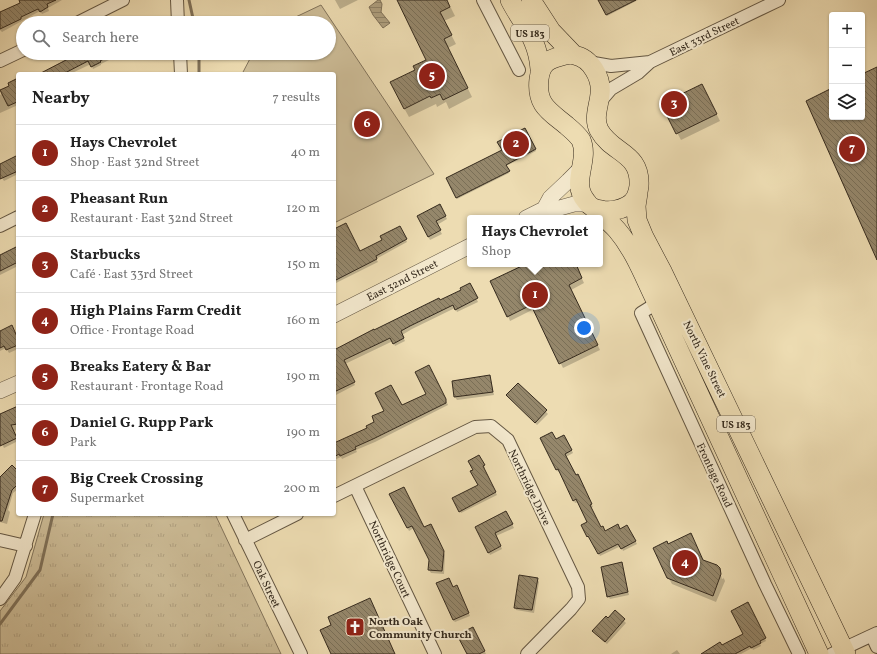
<!DOCTYPE html>
<meta charset="utf-8">
<style>
body{margin:0;font-family:Vollkorn,serif;background:#f6f6f6;color:#222}
.controls{position:absolute;right:12px;top:12px;display:grid;overflow:hidden;border-radius:4px;box-shadow:0 1px 3px #0004}
.controls button{width:36px;height:36px;display:grid;place-items:center;padding:0;border:0;border-bottom:1px solid #e0e0e0;background:#fff;color:#222;font:20px sans-serif}
.you{position:absolute;left:584px;top:328px;width:14px;height:14px;margin:-10px;border:3px solid #fff;border-radius:50%;background:#1a73e8;box-shadow:0 0 0 6px #1a73e833}
.badge{display:grid;place-items:center;width:26px;height:26px;border-radius:50%;background:#8f2418;color:#fff;font-size:13px;font-weight:700}
.pin{position:absolute;translate:-50% -50%;border:2px solid #fff;box-shadow:0 1px 4px #0006}
.popup{position:absolute;left:467px;top:215px;width:136px;height:52px;box-sizing:border-box;display:grid;place-content:center;border-radius:4px;background:#fff;filter:drop-shadow(0 1px 3px #0005);font-size:13px;white-space:nowrap;color:#767676}
.popup b{font-size:15px;color:#222}
.popup::after{content:'';position:absolute;left:50%;top:100%;margin-left:-8px;border:8px solid transparent;border-top-color:#fff}
.list{margin:0;padding:0;list-style:none}
h2{display:flex;justify-content:space-between;align-items:center;height:52px;margin:0;padding:0 16px;font-size:17px}
h2 small{font-size:13px;font-weight:400;color:#767676}
.list li{display:grid;grid-template-columns:26px 1fr auto;gap:12px;align-items:center;box-sizing:border-box;height:56px;padding:0 16px;border-top:1px solid #e0e0e0}
.list b{display:block;font-size:15px;white-space:nowrap}
.list p{margin:0;font-size:13px;white-space:nowrap;color:#767676}
.list em{font-size:13px;font-style:normal;color:#767676}
.icon{flex:none;width:22px;height:22px;fill:none;stroke:currentColor;stroke-width:2;stroke-linecap:round;stroke-linejoin:round}
.map{position:relative;flex:none;width:877px;height:654px;overflow:hidden}
.search{position:absolute;background:#fff;box-shadow:0 1px 3px #0004;left:16px;top:16px;width:320px;height:44px;display:flex;align-items:center;gap:10px;box-sizing:border-box;padding:0 14px;border-radius:22px;color:#767676;font-size:15px}
.panel{position:absolute;background:#fff;box-shadow:0 1px 3px #0004;left:16px;top:72px;width:320px;height:444px;border-radius:4px}
.map>svg:first-child{display:block}
.grass{fill:url(#grass-tufts);stroke:#82745c}
.park{fill:#cebe99;stroke:#82745c}
.water{fill:url(#water-rules);stroke:#7f7159}
.shadow{fill:#0003}
.lines{fill:none;stroke-linecap:round;stroke-linejoin:round}
.stream{stroke:#7f7159;stroke-width:3}
.building{fill:url(#building-back-hatch);stroke:#362b1e}
.minor-casing{stroke:#645743;stroke-width:14}
.tertiary-casing{stroke:#645743;stroke-width:16}
.primary-casing{stroke:#362b1e;stroke-width:20}
.minor{stroke:#f3e8cd;stroke-width:12}
.tertiary{stroke:#f3e8cd;stroke-width:15}
.primary{stroke:#eddcb2;stroke-width:19}
.labels{text-anchor:middle;stroke-width:4;stroke-linejoin:round;paint-order:stroke}
.shield{fill:#f3e8cd;stroke:#6f6452;stroke-width:1}
.shield-label{font-size:10px;font-weight:bold;fill:#362b1e}
.street-label{font-size:11px;fill:#362b1e;stroke:#f3e8cd}
.poi-label{font-size:11px;font-weight:bold;fill:#362b1e;stroke:#f3e8cd;text-anchor:start}
</style>
<div class="map">
<svg width="877" height="654" viewBox="0 0 877 654">
<defs>
<pattern id="grass-tufts" width="24" height="20" patternUnits="userSpaceOnUse"><rect width="24" height="20" fill="#cebe99"/><path d="M3 7l-1-3M5 7V3M7 7l1-3M15 17l-1-3M17 17v-4M19 17l1-3" fill="none" stroke="#b2a383"/></pattern>
<pattern id="water-rules" width="6" height="5" patternUnits="userSpaceOnUse"><rect width="6" height="5" fill="#afa080"/><path d="M0 2.5h6" fill="none" stroke="#8f8368"/></pattern>
<pattern id="building-back-hatch" width="6" height="6" patternUnits="userSpaceOnUse"><rect width="6" height="6" fill="#95876b"/><path d="M-1 5l2 2M0 0l6 6M5-1l2 2" fill="none" stroke="#7a6f57"/></pattern>
</defs>
<rect width="100%" height="100%" fill="#eddcb2"/>
<filter id="stains"><feTurbulence type="fractalNoise" baseFrequency=".005" numOctaves="4"/><feColorMatrix values="0 0 0 0 .2 0 0 0 0 .09 0 0 0 0 .02 0 0 0 .5 -.17"/></filter>
<radialGradient id="worn" r=".72"><stop offset=".6" stop-color="#630" stop-opacity="0"/><stop offset="1" stop-color="#630" stop-opacity=".3"/></radialGradient>
<path class="grass" d="M44,514H215L281,654H0V611L26,577Z"/>
<path class="park" d="M321,5L434,174L334,223V74H242L253,53H329V23H283Z"/>
<path class="water" d="M378,0H380L382,4L381,12L390,23L383,28L373,15L369,7Z"/>
<path class="shadow" d="M20,0H62L48,8L49,11L42,14L40,11L2,32L0,30V14L22,3Z
M335,0H358L340,9Z
M398,0H447L455,16L444,21L456,44L448,48L472,97L449,109L446,102L437,107L436,104L409,117L404,108L417,70L427,60Z
M599,0H638L607,16Z
M155,16L159,23H139Z
M76,53H123L101,64V65L93,69L91,64L70,74H41L68,61Z
M18,83V105L0,113V95Z
M705,91L720,121L681,140L662,104Z
M525,129L536,151L506,166L509,173L457,199L447,178L503,150Z
M18,156V174L4,181L0,175V165Z
M440,206L447,219L437,225L442,234L430,240L418,217Z
M400,227L407,242L376,259L378,262L334,284V253L360,252L383,240Z
M18,247V266L0,275V256Z
M529,264H575L584,283L571,290L600,350L563,368L534,309L510,321L508,316Z
M469,284L478,302L457,312L455,308L412,329L402,335L405,341L395,346L393,341L345,364L355,385L336,395L334,391V351L463,291Z
M0,332L18,341V349L9,353L6,348L0,351Z
M430,369L448,405L375,442L356,450L357,452L342,459L341,457L334,460V444L369,428L401,406L427,394Z
M490,377L491,380L494,395L457,400L455,397L453,382Z
M518,384L548,414L537,425L507,395Z
M18,407V430L14,431L18,441L4,448L0,440V415Z
M566,438L573,453L566,457L575,477L579,478L593,507L590,508L600,528L605,532L620,530L627,526L637,544L623,551L621,546L600,556L582,525L588,523L578,502L575,503L560,471L558,472L542,441Z
M479,456L485,468H483L497,495L461,513L454,498L479,486L474,470Z
M18,473V489L13,493L8,510L10,512L7,524L0,522V478Z
M391,495L424,528H432L445,555L444,574L431,573L429,570L430,560L414,528L409,531Z
M506,512L514,528L496,536L502,549L490,555L476,527Z
M668,545L703,561L720,572L722,579L724,578L723,576L725,581L716,602L672,584L668,577Z
M621,563L629,595L610,599L608,596Z
M537,579L539,582L534,613L516,610L515,607Z
M453,588L458,589L470,616L455,622L453,620Z
M747,603L766,641L760,644L761,646L753,650L752,648L741,654H703L744,635Z
M615,612L626,623L607,644L595,634Z
M473,628L486,654H468Z
M677,650L680,654H671Z"/>
<g class="lines">
<path class="stream" d="M189,0L194,23
M199,55V74
M0,624L40,570L53,514"/>
</g>
<path class="building" d="M19,0H56L47,4L48,7L40,12L38,9L21,17V19L0,29V12L20,3Z
M397,0H447L450,7L440,12L452,35L444,39L468,88L443,100L440,94L431,98L430,96L404,109L390,82L415,70L413,66L426,60Z
M598,0H636L606,15Z
M75,53H115L100,61L101,62L91,67L88,61L63,74H39L66,60L65,58Z
M877,67V260L806,101L832,88V117H862V74Z
M18,78V104L17,102L8,106L0,90L9,86L8,83Z
M702,84L717,114L676,134L661,104Z
M525,128L536,149L506,165L510,171L456,198L446,178L502,150L497,142Z
M18,155V171L0,179V164Z
M440,204L446,216L436,221L441,230L428,237L417,216Z
M346,223L360,251L382,240L380,236L400,226L407,239L376,256L377,259L334,281V229Z
M18,246V262L0,271V255Z
M526,264H576L582,278L569,285L598,345L559,364L531,305L507,317L490,281Z
M470,283L478,298L455,310L453,305L410,326L401,331L404,338L393,344L390,338L386,340L344,360L355,382L334,392V350L374,329V330L439,298L440,300L461,290L460,288Z
M12,325L18,339V345L6,350L4,346L0,348V331Z
M429,365L446,399V403L373,439L355,447L356,449L340,456L339,454L334,457V443L367,428L366,426L374,422L372,416L384,411L375,393L391,385L402,405L426,394L415,372Z
M490,375L493,392L454,397L452,381Z
M518,383L547,410L535,423L506,395Z
M18,406V424L11,425L17,438L0,446V414Z
M552,432L556,439L564,435L572,450L565,454L576,475L578,474L592,504L590,505L601,527L603,526L605,531L618,524L620,529L627,525L636,541L621,549L618,544L598,554L588,536L587,537L581,525L587,522L576,499L573,501L558,469L556,470L540,438Z
M479,455L485,465L483,466L496,492L459,512L452,498L478,485L470,471L473,470L468,461Z
M12,465L18,471V484L12,490L2,521H0V477Z
M404,487L424,527L431,524L444,551L442,571L428,570L429,560L412,526L407,528L389,494Z
M506,511L513,524L495,533L501,546L488,553L475,527Z
M691,533L703,560L717,565L720,568L721,574L713,596L667,578L653,548L667,541L668,544Z
M622,562L628,592L607,597L601,567Z
M519,575L538,578L532,610L514,608Z
M449,578L453,587L457,585L469,613L453,620L436,583Z
M370,598L395,654H331L320,630L331,625L328,617Z
M748,602L766,638L760,641L761,643L751,648L750,646L735,654H701L720,642L722,645L743,634L731,611Z
M615,610L625,619L605,642L592,631L606,616L608,618Z
M473,627L485,651L479,654H467L457,635Z"/>
<g class="lines">
<defs>
<path id="minor" d="M177,0L178,23
M483,0L519,70
M77,23L123,0
M180,53L181,74
M0,61L23,50
M588,62L611,66L650,62
M599,103L611,89L638,73L650,62L779,0
M0,226L18,217
M657,303L641,313L765,584L799,654
M355,486L435,654
M334,496L475,427L491,426L508,440L578,587L579,599L571,609L527,654
M233,514L301,654
M0,540L26,546
M245,540L297,514
M0,599L15,578L35,514
M872,636L877,647
M832,654L877,633"/>
<path id="tertiary" d="M544,209L550,198L568,181L581,168
M526,218L544,209H556L574,204H588
M334,315L470,246
M0,391L18,383"/>
<path id="primary" d="M510,0C523,25 538,39 540,69
M531,0L551,31L574,55
M565,55C567,55 571,54 574,55C591,58 602,78 600,94C599,106 593,118 599,130C612,154 641,152 639,186C638,195 635,202 627,206C620,210 609,212 601,210C594,209 590,207 586,201C570,182 590,161 581,140C577,134 572,130 566,125C549,111 536,105 539,79C541,62 549,59 565,55Z
M638,193L636,206L637,220L644,237L663,273L846,654
M594,209C602,216 610,222 617,230C635,251 645,279 657,303L819,654"/>
</defs>
<use href="#minor" class="minor-casing"/>
<use href="#tertiary" class="tertiary-casing"/>
<use href="#primary" class="primary-casing"/>
<use href="#minor" class="minor"/>
<use href="#tertiary" class="tertiary"/>
<use href="#primary" class="primary"/>
</g>
<defs>
<symbol id="church-square" viewBox="-11 -11 22 22"><rect x="-9" y="-9" width="18" height="18" rx="4" fill="#8f2418" stroke="#f3e8cd"/><path d="M-1.2-6h2.4v3.5h3.3v2.4h-3.3V6h-2.4V-.1h-3.3v-2.4h3.3Z" fill="#fff"/></symbol>
</defs>
<g fill-rule="evenodd">
<use href="#church-square" x="344" y="616" width="22" height="22"/>
</g>
<g class="labels">
<g class="shield">
<rect x="511" y="25" width="38" height="16" rx="3"/>
<rect x="717" y="416" width="38" height="16" rx="3"/>
</g>
<g class="shield-label">
<text x="530" y="37">US 183</text>
<text x="736" y="428">US 183</text>
</g>
<g class="street-label">
<text transform="translate(704 36) rotate(-26)" y="4">East 33rd Street</text>
<text transform="translate(402 280) rotate(-27)" y="4">East 32nd Street</text>
<text transform="translate(705 359) rotate(64)" y="4">North Vine Street</text>
<text transform="translate(715 475) rotate(65)" y="4">Frontage Road</text>
<text transform="translate(530 487) rotate(64)" y="4">Northridge Drive</text>
<text transform="translate(390 559) rotate(65)" y="4">Northridge Court</text>
<text transform="translate(267 584) rotate(65)" y="4">Oak Street</text>
</g>
<g class="poi-label">
<text x="369" y="625">North Oak<tspan x="369" dy="13">Community Church</tspan></text>
</g>
</g>
<rect width="100%" height="100%" filter="url(#stains)"/>
<rect width="100%" height="100%" fill="url(#worn)"/>
</svg>
<div class="controls">
<button>+</button>
<button>−</button>
<button><svg class="icon" aria-label="layers" viewBox="0 0 24 24"><path d="M12 4l9 5-9 5-9-5zM3 14l9 5 9-5"/></svg></button>
</div>
<div class="you"></div>
<div class="pin badge" style="left:535px;top:295px">1</div>
<div class="popup"><b>Hays Chevrolet</b>Shop</div>
<div class="pin badge" style="left:516px;top:144px">2</div>
<div class="pin badge" style="left:674px;top:104px">3</div>
<div class="pin badge" style="left:685px;top:563px">4</div>
<div class="pin badge" style="left:432px;top:76px">5</div>
<div class="pin badge" style="left:367px;top:124px">6</div>
<div class="pin badge" style="left:852px;top:149px">7</div>
<div class="search"><svg class="icon" aria-label="search" viewBox="0 0 24 24"><circle cx="10" cy="10" r="6"/><path d="M15 15l6 6"/></svg>Search here</div>
<section class="panel">
<h2>Nearby<small>7 results</small></h2>
<ul class="list">
<li><span class="badge">1</span><div><b>Hays Chevrolet</b><p>Shop · East 32nd Street</p></div><em>40 m</em></li>
<li><span class="badge">2</span><div><b>Pheasant Run</b><p>Restaurant · East 32nd Street</p></div><em>120 m</em></li>
<li><span class="badge">3</span><div><b>Starbucks</b><p>Café · East 33rd Street</p></div><em>150 m</em></li>
<li><span class="badge">4</span><div><b>High Plains Farm Credit</b><p>Office · Frontage Road</p></div><em>160 m</em></li>
<li><span class="badge">5</span><div><b>Breaks Eatery &amp; Bar</b><p>Restaurant · Frontage Road</p></div><em>190 m</em></li>
<li><span class="badge">6</span><div><b>Daniel G. Rupp Park</b><p>Park</p></div><em>190 m</em></li>
<li><span class="badge">7</span><div><b>Big Creek Crossing</b><p>Supermarket</p></div><em>200 m</em></li>
</ul>
</section>
</div>
